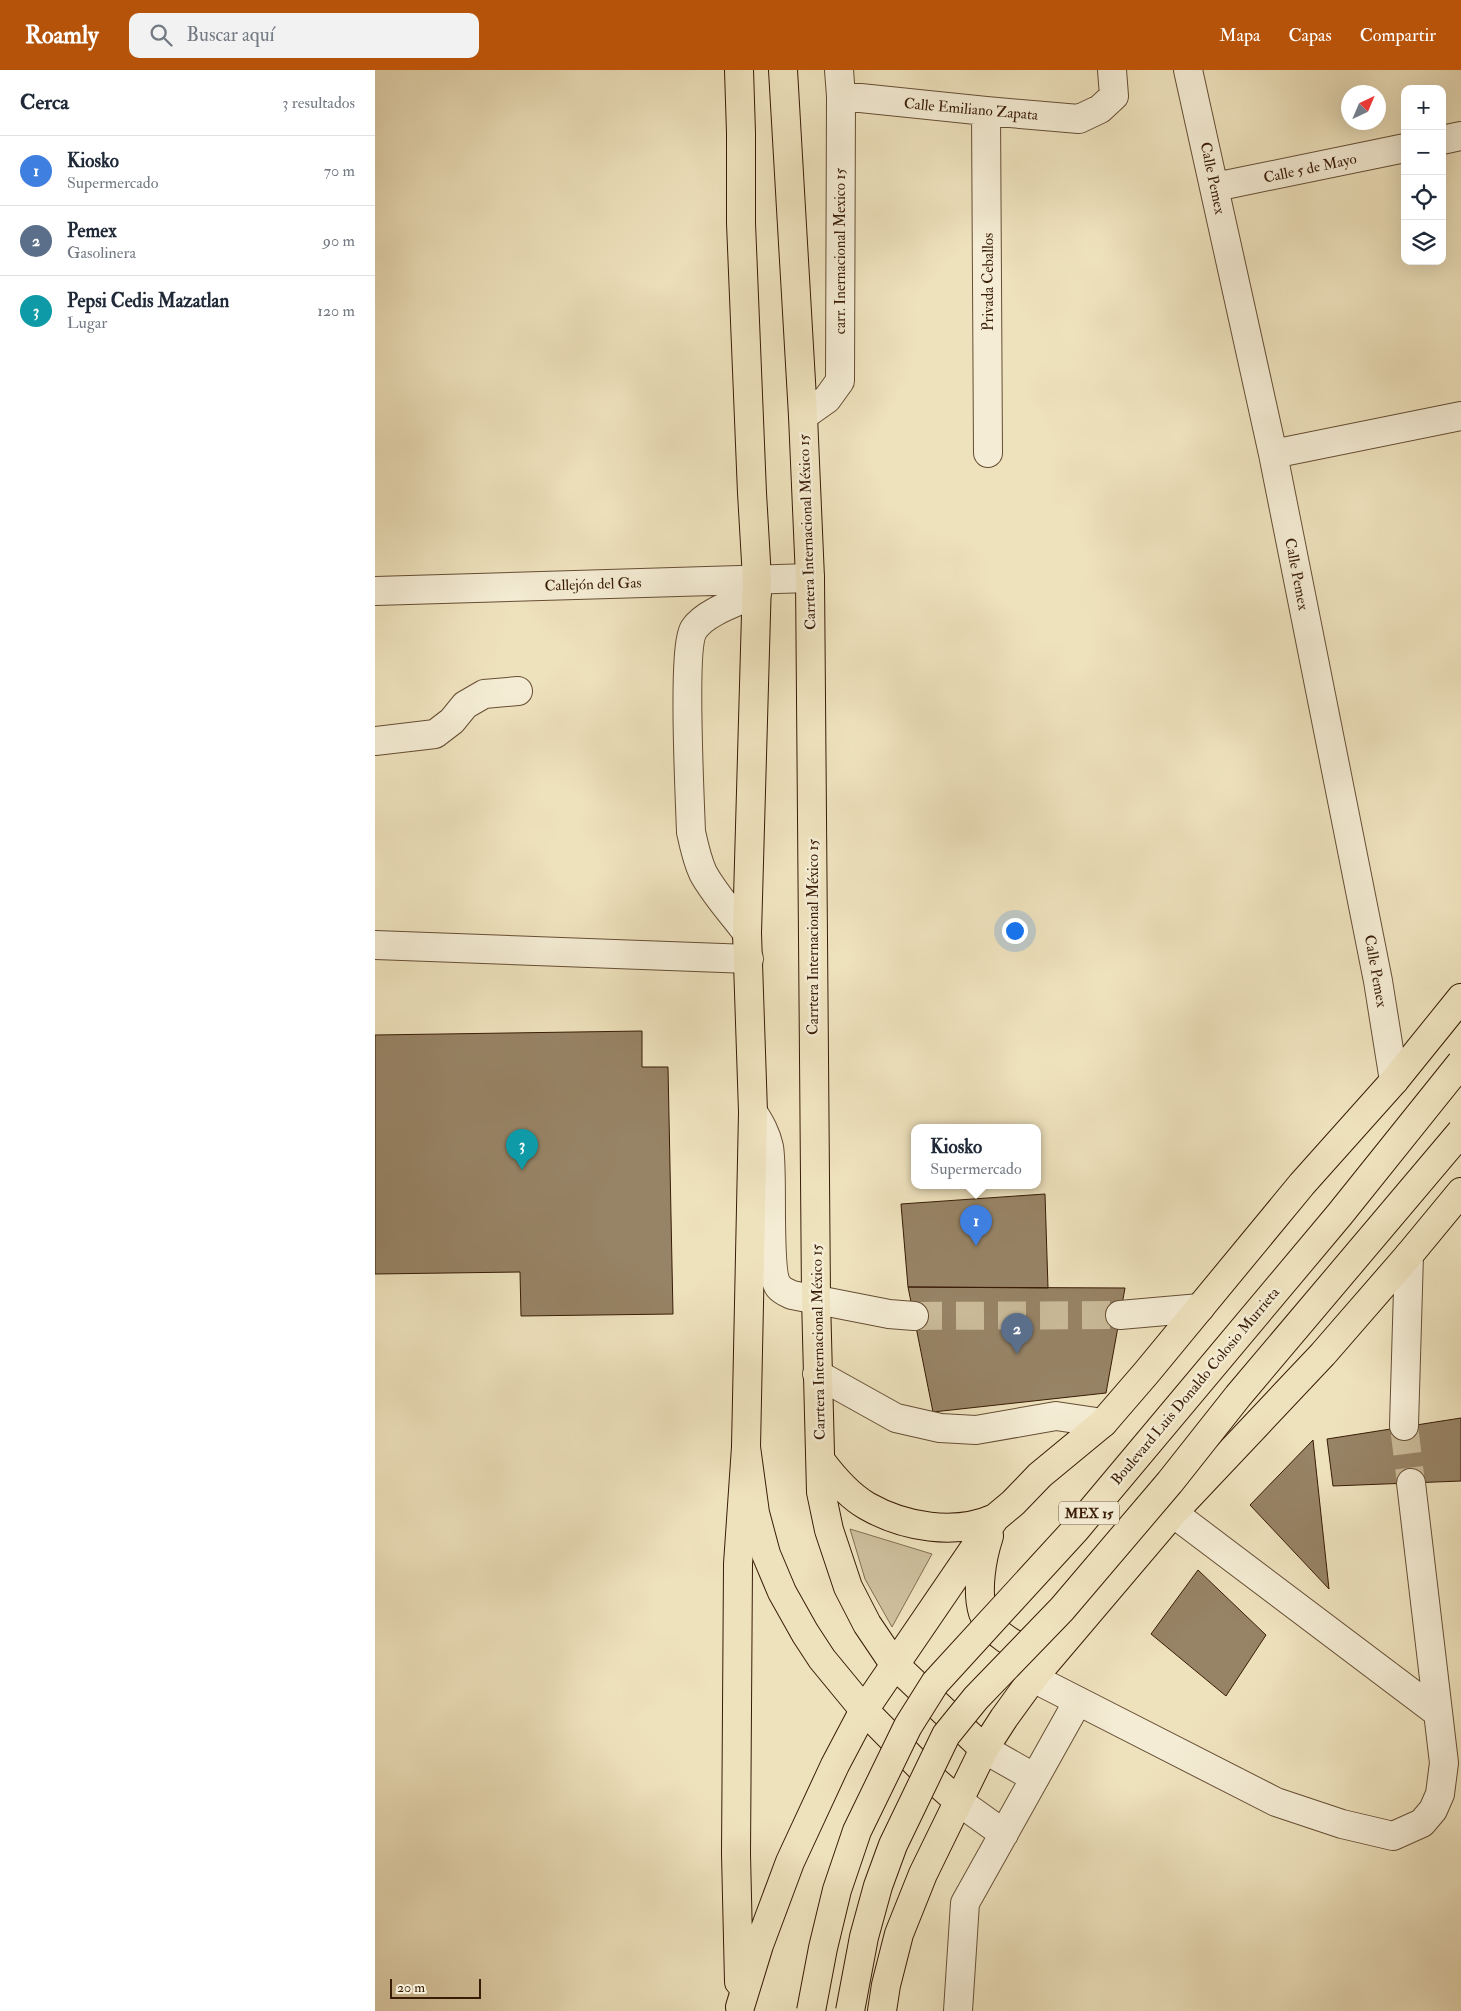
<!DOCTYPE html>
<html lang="es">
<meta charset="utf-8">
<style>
body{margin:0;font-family:"IM FELL Double Pica",serif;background:#f2f2f3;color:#1f2937}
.controls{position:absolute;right:15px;top:15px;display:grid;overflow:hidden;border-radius:10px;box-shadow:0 5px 20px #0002}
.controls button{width:45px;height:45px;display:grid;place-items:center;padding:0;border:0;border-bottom:1px solid #e0e1e3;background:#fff;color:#1f2937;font:25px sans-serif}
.compass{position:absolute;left:966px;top:15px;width:45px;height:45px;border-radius:50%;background:#fff;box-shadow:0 5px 20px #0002;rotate:44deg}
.scale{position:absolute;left:15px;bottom:12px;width:91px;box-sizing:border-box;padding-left:5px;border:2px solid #391c06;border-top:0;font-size:14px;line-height:18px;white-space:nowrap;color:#391c06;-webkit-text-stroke:4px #f4ecd4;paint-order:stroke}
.you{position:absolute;left:639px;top:860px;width:18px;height:18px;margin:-12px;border:4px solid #fff;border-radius:50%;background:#1a73e8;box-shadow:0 0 0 8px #1a73e833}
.badge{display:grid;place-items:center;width:32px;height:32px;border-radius:50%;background:#b45309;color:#fff;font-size:16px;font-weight:700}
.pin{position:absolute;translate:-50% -41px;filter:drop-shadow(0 1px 2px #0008)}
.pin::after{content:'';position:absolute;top:26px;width:18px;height:15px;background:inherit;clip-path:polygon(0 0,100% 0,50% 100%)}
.popup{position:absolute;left:536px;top:1054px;width:130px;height:65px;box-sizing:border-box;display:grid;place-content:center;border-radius:10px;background:#fff;filter:drop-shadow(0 1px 4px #0005);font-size:16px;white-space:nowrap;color:#747a83}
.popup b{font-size:19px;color:#1f2937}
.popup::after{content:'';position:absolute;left:50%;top:100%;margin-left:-10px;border:10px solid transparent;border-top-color:#fff}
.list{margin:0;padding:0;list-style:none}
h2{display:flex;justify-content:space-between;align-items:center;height:65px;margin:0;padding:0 20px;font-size:21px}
h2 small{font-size:16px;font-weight:400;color:#747a83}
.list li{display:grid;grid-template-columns:32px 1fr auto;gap:15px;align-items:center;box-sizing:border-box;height:70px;padding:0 20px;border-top:1px solid #e0e1e3}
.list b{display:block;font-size:19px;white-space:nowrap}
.list p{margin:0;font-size:16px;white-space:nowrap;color:#747a83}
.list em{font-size:16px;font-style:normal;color:#747a83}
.icon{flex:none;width:28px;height:28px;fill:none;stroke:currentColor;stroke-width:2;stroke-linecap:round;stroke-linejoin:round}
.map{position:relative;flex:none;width:1086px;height:1941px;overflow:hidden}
header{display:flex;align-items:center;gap:30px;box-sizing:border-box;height:70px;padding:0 25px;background:#b45309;color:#fff}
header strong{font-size:24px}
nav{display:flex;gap:28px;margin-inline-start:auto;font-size:18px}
.search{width:350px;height:45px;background:#f2f2f3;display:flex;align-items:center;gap:12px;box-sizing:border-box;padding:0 18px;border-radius:10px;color:#747a83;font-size:19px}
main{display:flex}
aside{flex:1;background:#fff}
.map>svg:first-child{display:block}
.green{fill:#cfc09e;stroke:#846e52}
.building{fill:#978365;stroke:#391c06}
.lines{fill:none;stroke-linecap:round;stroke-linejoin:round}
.minor-tunnel{stroke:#caba98;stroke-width:28;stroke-dasharray:28 14;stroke-linecap:butt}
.minor-casing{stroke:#664e34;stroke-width:30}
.major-casing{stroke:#391c06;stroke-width:30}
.highway-casing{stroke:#391c06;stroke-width:30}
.minor{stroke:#f4ecd4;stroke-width:28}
.major{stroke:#eee2bd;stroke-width:28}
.highway{stroke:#eee2bd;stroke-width:28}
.highway-bridge-casing{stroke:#391c06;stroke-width:30;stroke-linecap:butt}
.highway-bridge{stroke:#eee2bd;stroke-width:28}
.labels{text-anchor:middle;stroke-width:5;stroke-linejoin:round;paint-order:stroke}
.shield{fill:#f4ecd4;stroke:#715a44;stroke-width:1}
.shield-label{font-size:14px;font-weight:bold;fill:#391c06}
.street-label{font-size:15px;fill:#391c06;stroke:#f4ecd4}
</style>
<header>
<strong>Roamly</strong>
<div class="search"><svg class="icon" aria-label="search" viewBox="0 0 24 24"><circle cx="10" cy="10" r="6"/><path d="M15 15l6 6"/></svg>Buscar aquí</div>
<nav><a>Mapa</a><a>Capas</a><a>Compartir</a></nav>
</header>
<main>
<aside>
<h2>Cerca<small>3 resultados</small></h2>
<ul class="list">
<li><span class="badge" style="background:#3f7fe0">1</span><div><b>Kiosko</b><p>Supermercado</p></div><em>70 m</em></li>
<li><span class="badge" style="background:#5c6f8a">2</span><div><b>Pemex</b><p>Gasolinera</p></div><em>90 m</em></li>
<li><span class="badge" style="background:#0f9aa8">3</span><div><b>Pepsi Cedis Mazatlan</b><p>Lugar</p></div><em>120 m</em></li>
</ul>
</aside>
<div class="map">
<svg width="1086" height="1941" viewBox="0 0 1086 1941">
<rect width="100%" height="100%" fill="#eee2bd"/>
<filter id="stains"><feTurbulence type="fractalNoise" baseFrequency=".004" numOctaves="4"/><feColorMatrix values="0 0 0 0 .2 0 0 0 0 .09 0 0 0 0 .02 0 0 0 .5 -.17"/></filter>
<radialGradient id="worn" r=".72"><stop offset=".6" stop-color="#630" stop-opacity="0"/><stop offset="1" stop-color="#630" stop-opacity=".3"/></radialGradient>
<path class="green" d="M475,1459L557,1484L517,1557L490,1509Z"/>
<path class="building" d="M267,961V997H293L298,1244L146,1246L145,1202L0,1204V965Z
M670,1124L673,1218L533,1217L526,1134Z
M533,1217L750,1218L731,1323L558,1342Z
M1086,1348V1411L958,1416L952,1369Z
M938,1370L954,1519L875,1435Z
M823,1500L891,1565L851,1626L776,1564Z"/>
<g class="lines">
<path class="minor-tunnel" d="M539,1246L745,1245
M1029,1356L1036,1413"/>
<defs>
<path id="minor" d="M813,0L898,384L1003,911L1019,1011
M466,26L611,41L704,49L725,39L739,26L737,0
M611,41L613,383
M1067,70L1086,66
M840,117L1030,78
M428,346L452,329L465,311L466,26L464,0
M898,384L1086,346
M0,521L435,508
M0,671L60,664L77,651L90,635L109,624L143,621
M372,863C358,844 340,825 328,803C322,790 319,776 316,762C315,731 307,577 319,559C330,542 363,532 382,523
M0,875L374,889
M378,1042C385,1053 391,1063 394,1077C399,1104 391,1203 404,1217C407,1221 413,1223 417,1225L514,1244L539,1246
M745,1245L825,1238
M442,1304L521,1348L565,1358L601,1360L681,1346L728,1353
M1029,1356L1034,1185
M798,1443L1063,1643
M658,1608L901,1732L967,1754L1018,1766L1047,1753L1058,1740L1065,1724L1069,1693L1036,1413
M609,1679L660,1708
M583,1731L629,1764
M583,1941L590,1833L703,1631"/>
<path id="major" d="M364,0L366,63V153L377,423L382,509L372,863L378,1042L371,1377L380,1443L391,1484L407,1522L430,1563L447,1589L489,1640L551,1703L583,1731
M408,0L428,346L435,508L441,1228L446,1422L454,1460L473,1517L492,1554L519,1594L609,1679"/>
<path id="highway" d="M446,1391C458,1407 473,1425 492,1436C529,1457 580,1466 620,1448
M614,1466C607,1487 601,1521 608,1543C612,1553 622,1563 631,1569C643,1578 657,1580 672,1576
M364,1912L361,1784L363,1494L371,1377
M365,1937L384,1875L415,1792L460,1695L489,1640L620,1448L638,1433L665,1405L728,1353L772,1302L927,1114L1019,1011L1086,928
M507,1941L511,1915L524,1864L548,1804L609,1679L629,1648L658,1608L798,1443L948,1284L1034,1185L1086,1122"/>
</defs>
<use href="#minor" class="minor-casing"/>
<use href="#major" class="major-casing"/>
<use href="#highway" class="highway-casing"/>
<use href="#minor" class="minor"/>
<use href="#major" class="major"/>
<use href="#highway" class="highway"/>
<defs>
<path id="highway-bridge" d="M436,1941L448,1878L462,1820L482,1761L533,1656L560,1613L701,1459L965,1144L1086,993
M475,1941L489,1867L503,1816L518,1775L571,1665L601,1628L687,1539L795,1412L863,1326L1086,1062"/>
</defs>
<use href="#highway-bridge" class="highway-bridge-casing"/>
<use href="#highway-bridge" class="highway-bridge"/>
</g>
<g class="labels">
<rect class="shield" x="684" y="1431.5" width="60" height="23" rx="4"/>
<g class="shield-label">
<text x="714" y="1448">MEX 15</text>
</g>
<g class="street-label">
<text transform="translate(596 39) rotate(5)" y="5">Calle Emiliano Zapata</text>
<text transform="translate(935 98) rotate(-12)" y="5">Calle 5 de Mayo</text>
<text transform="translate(838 108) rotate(78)" y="5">Calle Pemex</text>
<text transform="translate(465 181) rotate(-90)" y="5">carr. Inernacional Mexico 15</text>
<text transform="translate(613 212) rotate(-90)" y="5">Privada Ceballos</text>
<text transform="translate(432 462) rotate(-92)" y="5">Carrtera Internacional México 15</text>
<text transform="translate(922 504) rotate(79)" y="5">Calle Pemex</text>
<text transform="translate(218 514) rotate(-2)" y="5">Callejón del Gas</text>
<text transform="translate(438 867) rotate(-90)" y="5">Carrtera Internacional México 15</text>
<text transform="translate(1001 901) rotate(80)" y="5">Calle Pemex</text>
<text transform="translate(443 1272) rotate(-91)" y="5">Carrtera Internacional México 15</text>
<text transform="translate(820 1316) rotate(-50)" y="5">Boulevard Luis Donaldo Colosio Murrieta</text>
</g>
</g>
<rect width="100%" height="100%" filter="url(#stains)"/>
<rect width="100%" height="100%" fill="url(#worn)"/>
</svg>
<div class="controls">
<button>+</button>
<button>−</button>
<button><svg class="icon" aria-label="locate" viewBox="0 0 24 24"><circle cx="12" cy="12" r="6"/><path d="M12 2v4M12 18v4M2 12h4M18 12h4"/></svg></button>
<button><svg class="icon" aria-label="layers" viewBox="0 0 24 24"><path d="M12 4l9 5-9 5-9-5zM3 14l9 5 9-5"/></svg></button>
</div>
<svg class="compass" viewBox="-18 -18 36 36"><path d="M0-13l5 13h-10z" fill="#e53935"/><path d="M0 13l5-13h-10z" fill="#747a83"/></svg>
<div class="scale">20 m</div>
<div class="you"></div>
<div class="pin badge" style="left:601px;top:1176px;background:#3f7fe0">1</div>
<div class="popup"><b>Kiosko</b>Supermercado</div>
<div class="pin badge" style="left:642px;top:1284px;background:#5c6f8a">2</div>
<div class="pin badge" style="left:147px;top:1100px;background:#0f9aa8">3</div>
</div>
</main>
